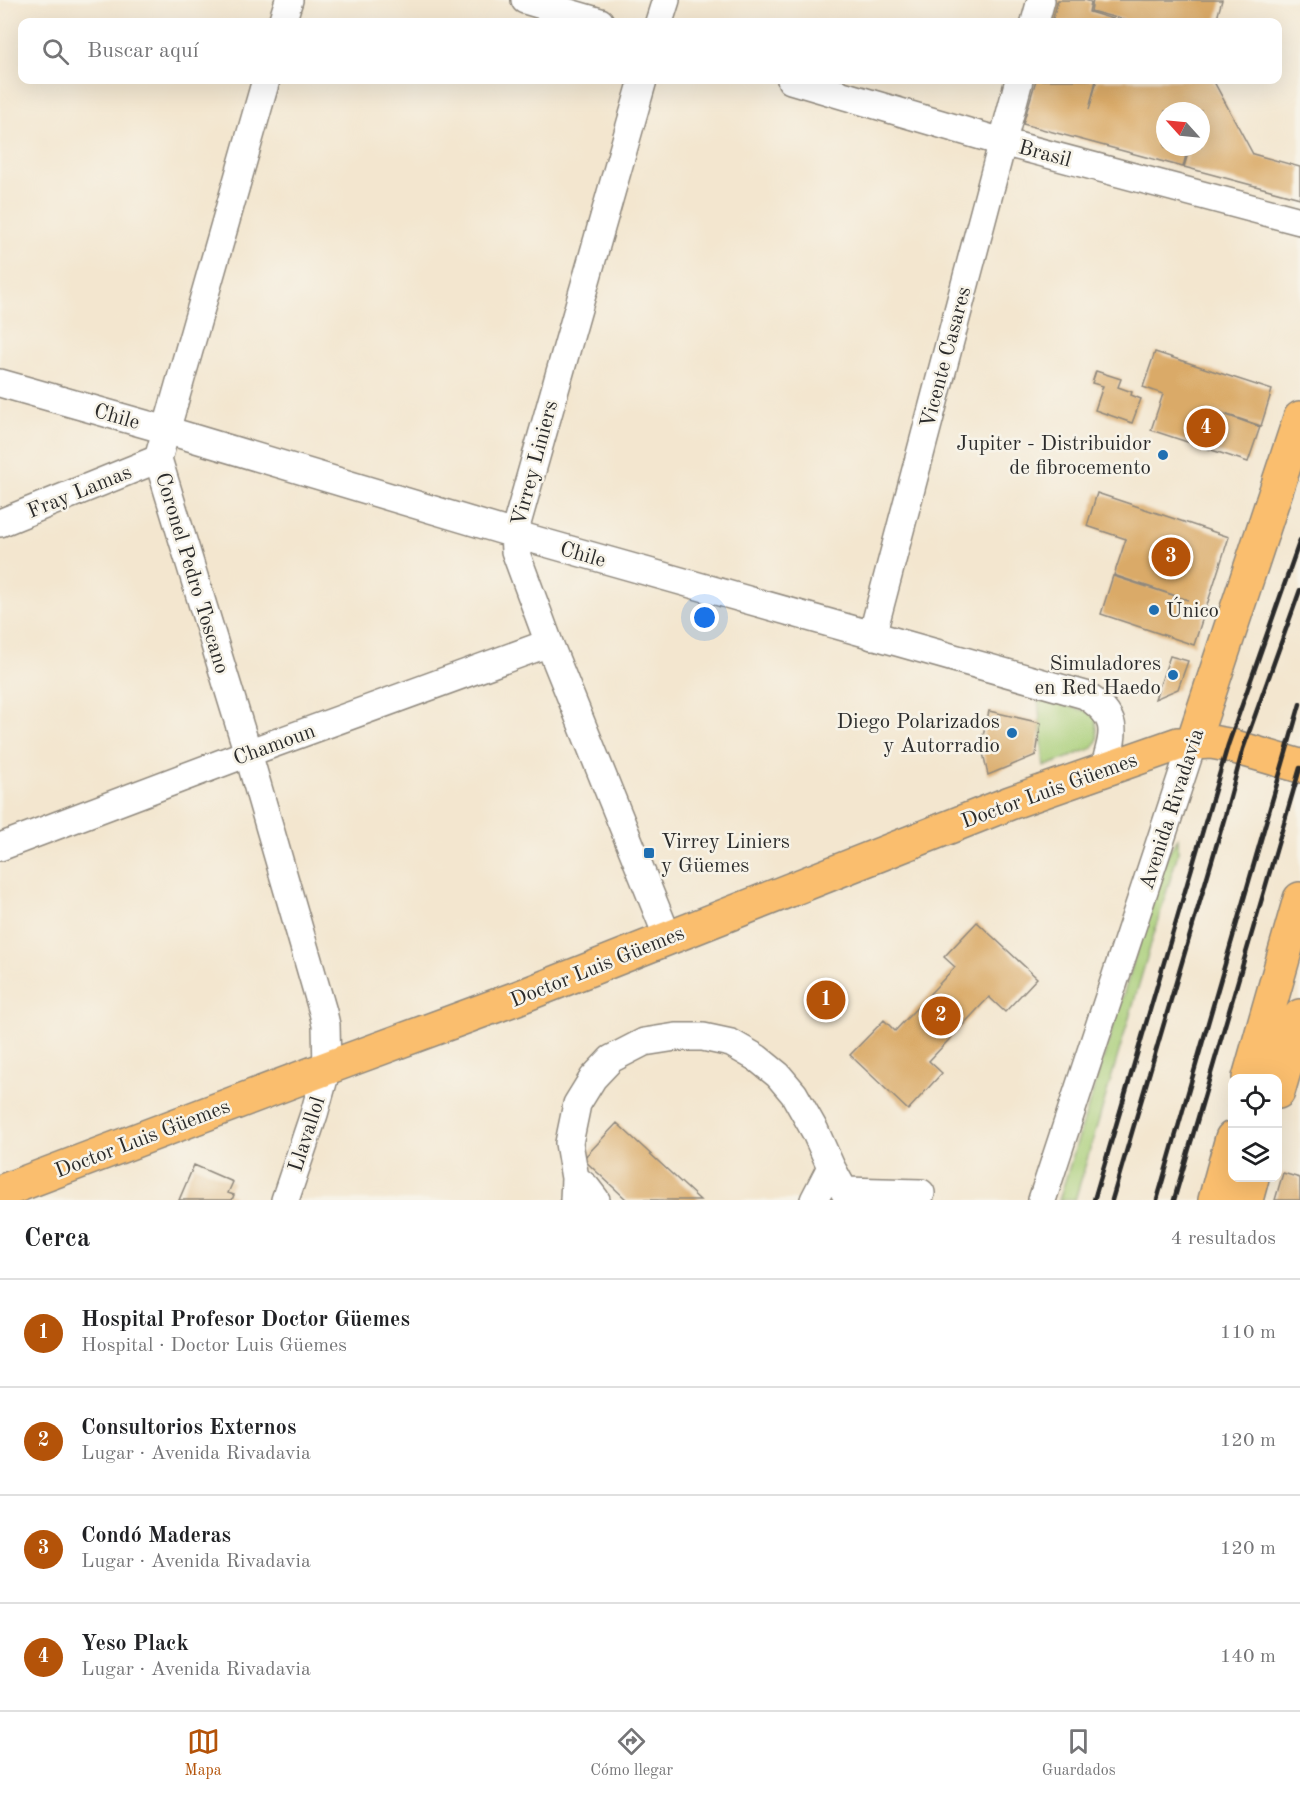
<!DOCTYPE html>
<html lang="es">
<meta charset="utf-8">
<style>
body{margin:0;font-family:"Old Standard TT",serif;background:#f2f2f2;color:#202124}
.controls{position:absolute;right:18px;bottom:18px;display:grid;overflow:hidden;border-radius:12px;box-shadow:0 6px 24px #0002}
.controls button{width:54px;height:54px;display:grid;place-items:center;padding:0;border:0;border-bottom:2px solid #e0e0e0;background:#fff;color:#202124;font:30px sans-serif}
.compass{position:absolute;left:1156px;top:102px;width:54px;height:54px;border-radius:50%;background:#fff;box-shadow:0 6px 24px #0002;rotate:297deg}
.you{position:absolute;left:705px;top:618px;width:21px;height:21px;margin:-15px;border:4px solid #fff;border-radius:50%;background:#1a73e8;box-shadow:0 0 0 9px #1a73e833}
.badge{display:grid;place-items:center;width:39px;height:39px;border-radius:50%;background:#b45309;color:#fff;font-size:20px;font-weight:700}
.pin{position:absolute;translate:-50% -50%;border:3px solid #fff;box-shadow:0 2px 6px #0006}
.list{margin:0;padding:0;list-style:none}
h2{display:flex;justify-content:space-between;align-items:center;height:78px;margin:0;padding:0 24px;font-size:26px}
h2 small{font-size:20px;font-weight:400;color:#757577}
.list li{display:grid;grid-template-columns:39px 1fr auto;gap:18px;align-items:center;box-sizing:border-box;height:108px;padding:0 24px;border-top:2px solid #e0e0e0}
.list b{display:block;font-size:22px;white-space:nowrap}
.list p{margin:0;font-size:20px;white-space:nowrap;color:#757577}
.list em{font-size:20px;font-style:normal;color:#757577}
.icon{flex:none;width:33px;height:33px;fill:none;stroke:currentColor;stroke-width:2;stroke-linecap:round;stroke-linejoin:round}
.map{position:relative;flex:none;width:1300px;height:1200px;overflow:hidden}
.search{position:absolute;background:#fff;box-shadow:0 6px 24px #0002;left:18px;right:18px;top:18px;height:66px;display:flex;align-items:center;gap:15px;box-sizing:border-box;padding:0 21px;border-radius:12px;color:#757577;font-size:22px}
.sheet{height:510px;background:#fff}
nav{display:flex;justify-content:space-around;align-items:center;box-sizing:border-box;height:84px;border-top:2px solid #e0e0e0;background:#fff;font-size:16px;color:#757577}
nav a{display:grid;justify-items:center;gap:3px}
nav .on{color:#b45309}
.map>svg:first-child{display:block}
.green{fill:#a8ce78;stroke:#6a7c52;stroke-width:1.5}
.building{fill:#daaa68}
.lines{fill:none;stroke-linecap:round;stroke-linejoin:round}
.minor-casing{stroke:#8f887d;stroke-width:30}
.major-casing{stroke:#8f887d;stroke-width:36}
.minor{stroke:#fff;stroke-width:27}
.major{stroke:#fabe6e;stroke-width:33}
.rail{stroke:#2b2b2b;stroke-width:4.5}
.poi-dot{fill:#1f6fb2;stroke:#f7f3e8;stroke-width:2}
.labels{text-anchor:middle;stroke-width:5;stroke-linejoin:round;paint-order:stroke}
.street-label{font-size:21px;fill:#2b2b2b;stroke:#f7f3e8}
.poi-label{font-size:21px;fill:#2b2b2b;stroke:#f7f3e8;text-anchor:end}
</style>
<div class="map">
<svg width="1300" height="1200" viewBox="0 0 1300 1200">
<rect width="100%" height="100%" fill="#f7f3e8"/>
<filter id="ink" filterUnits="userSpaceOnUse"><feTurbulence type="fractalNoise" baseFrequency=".0167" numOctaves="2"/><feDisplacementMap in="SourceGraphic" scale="12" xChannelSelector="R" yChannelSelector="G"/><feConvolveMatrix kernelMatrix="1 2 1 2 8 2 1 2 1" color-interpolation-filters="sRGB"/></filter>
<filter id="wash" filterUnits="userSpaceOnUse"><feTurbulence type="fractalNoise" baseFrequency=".008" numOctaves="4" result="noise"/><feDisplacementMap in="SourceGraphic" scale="24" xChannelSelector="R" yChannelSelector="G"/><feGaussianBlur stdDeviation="1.35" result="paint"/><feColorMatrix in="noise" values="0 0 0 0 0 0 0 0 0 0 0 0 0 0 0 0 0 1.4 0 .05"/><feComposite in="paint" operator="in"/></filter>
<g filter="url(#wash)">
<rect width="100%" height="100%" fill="#f3e6cf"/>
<path class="green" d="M1038,698L1086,711L1096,717L1098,739L1093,748L1044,767Z
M1178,838V853L1075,1200H1059L1167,855Z"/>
<g id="blocks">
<path class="building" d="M1058,0H1085L1091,2L1089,12L1113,19L1112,22H1052Z
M1093,0H1222L1216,22H1132L1091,11Z
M1036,80H1096L1089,110L1097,80H1213L1253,154L1300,167V198L1184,167L1190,147H1201V111H1165V147H1188L1183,167L1023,124Z
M1155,352L1272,390L1261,426L1201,406L1260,427L1248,462L1151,430L1163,394L1143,387Z
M1096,371L1121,379L1118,387L1132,392L1131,395L1141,399L1132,423L1095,410L1103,386L1092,383Z
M1097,493L1229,537L1194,645L1101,614L1113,576L1188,600L1114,575L1126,539L1087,526Z
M1170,656L1188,661L1178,689L1155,699Z
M989,711L1041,723L1036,755L988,775L981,744Z
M977,922L1037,978L1005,1012L989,997L929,1061L942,1073L908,1110L850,1055L884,1020L895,1031L955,967L944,957Z
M617,1123L700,1200H627L583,1159Z
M194,1165L233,1182L228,1193L234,1195L232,1200H179Z
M1283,1173L1300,1178V1200H1275Z"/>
</g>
</g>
<g filter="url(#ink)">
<use href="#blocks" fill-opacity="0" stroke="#8f887d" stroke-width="1.5"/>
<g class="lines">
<defs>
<path id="minor" d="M525,0L600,22
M282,22L289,0
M659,22L666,0
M1035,22L1041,0
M266,80L158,459L248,753L323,1012L326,1025L327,1068L314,1114L285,1200
M643,80L514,534L515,551L549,643L668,938
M791,80L1002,142L1300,221
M0,383L166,430L514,534L1085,695C1121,719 1114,732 1104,769
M0,523L158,459
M872,636L1019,80
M0,847L248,753L549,643
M575,1178L586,1187L596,1200
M844,1191L921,1193
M574,1200L575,1178L569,1143L577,1104L593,1078L611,1059L644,1042L676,1037H703L731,1043L757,1058L778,1075L794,1094L815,1131L831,1167L849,1200
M814,1200L831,1167
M1042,1200L1193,742"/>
<path id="major" d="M1193,742L1300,418
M1249,1078L1300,899
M1278,1092L1300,1016
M0,1192L327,1068L517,998L1010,803L1178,744L1211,742L1228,745L1300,766
M1215,1200L1232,1138
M1246,1200L1252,1178"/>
</defs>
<use href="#minor" class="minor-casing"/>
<use href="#major" class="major-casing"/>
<use href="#minor" class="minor"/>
<use href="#major" class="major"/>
<path class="rail" d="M1094,1200L1228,745L1300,540
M1112,1200L1225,816L1243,749L1300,590
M1157,1200L1300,704
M1174,1200L1300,768"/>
</g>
</g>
<g class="poi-dot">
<circle cx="1163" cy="455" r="6"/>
<circle cx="1154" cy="610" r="6"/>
<circle cx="1173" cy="675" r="6"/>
<circle cx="1012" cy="733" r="6"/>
<rect x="643" y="847" width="12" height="12" rx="3"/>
</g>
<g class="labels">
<g class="street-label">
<text transform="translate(1045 153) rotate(15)" y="7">Brasil</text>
<text transform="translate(945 357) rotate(-75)" y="7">Vicente Casares</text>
<text transform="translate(117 416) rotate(16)" y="7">Chile</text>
<text transform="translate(534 463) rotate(-75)" y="7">Virrey Liniers</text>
<text transform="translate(79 491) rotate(-22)" y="7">Fray Lamas</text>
<text transform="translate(583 554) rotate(16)" y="7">Chile</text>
<text transform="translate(193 573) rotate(73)" y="7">Coronel Pedro Toscano</text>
<text transform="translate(274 744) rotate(-20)" y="7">Chamoun</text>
<text transform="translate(1049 790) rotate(-20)" y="7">Doctor Luis Güemes</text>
<text transform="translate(1171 809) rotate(-72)" y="7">Avenida Rivadavia</text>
<text transform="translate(597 966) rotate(-22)" y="7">Doctor Luis Güemes</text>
<text transform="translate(306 1134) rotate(-72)" y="7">Llavallol</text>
<text transform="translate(142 1138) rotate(-21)" y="7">Doctor Luis Güemes</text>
</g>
<g class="poi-label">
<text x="1151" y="450">Jupiter - Distribuidor<tspan x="1151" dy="24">de fibrocemento</tspan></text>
<text x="1166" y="617" text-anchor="start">Único</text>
<text x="1161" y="670">Simuladores<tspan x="1161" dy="24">en Red Haedo</tspan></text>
<text x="1000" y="728">Diego Polarizados<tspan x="1000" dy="24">y Autorradio</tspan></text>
<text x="661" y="848" text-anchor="start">Virrey Liniers<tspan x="661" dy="24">y Güemes</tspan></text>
</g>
</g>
</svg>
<div class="controls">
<button><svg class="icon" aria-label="locate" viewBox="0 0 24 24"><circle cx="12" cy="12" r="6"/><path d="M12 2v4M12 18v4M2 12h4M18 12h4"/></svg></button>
<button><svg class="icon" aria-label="layers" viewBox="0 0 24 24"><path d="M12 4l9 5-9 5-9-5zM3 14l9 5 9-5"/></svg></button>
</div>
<svg class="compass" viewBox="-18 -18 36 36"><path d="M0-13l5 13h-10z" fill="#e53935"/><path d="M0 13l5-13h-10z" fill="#757577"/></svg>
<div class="you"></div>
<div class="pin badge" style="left:826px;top:1000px">1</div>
<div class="pin badge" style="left:941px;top:1016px">2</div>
<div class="pin badge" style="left:1171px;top:557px">3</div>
<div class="pin badge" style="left:1206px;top:428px">4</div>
<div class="search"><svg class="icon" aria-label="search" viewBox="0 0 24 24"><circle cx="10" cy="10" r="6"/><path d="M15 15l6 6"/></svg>Buscar aquí</div>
</div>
<section class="sheet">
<h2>Cerca<small>4 resultados</small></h2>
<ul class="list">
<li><span class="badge">1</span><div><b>Hospital Profesor Doctor Güemes</b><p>Hospital · Doctor Luis Güemes</p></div><em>110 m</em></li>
<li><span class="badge">2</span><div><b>Consultorios Externos</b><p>Lugar · Avenida Rivadavia</p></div><em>120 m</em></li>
<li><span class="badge">3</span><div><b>Condó Maderas</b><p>Lugar · Avenida Rivadavia</p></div><em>120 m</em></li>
<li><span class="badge">4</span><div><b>Yeso Plack</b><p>Lugar · Avenida Rivadavia</p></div><em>140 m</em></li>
</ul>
</section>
<nav>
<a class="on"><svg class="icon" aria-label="map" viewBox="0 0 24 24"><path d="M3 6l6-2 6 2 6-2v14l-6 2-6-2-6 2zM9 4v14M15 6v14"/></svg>Mapa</a>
<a><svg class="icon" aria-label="directions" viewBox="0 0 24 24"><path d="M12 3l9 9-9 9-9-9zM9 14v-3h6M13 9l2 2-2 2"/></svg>Cómo llegar</a>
<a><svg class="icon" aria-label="saved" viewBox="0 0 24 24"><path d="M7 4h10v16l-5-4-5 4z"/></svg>Guardados</a>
</nav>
